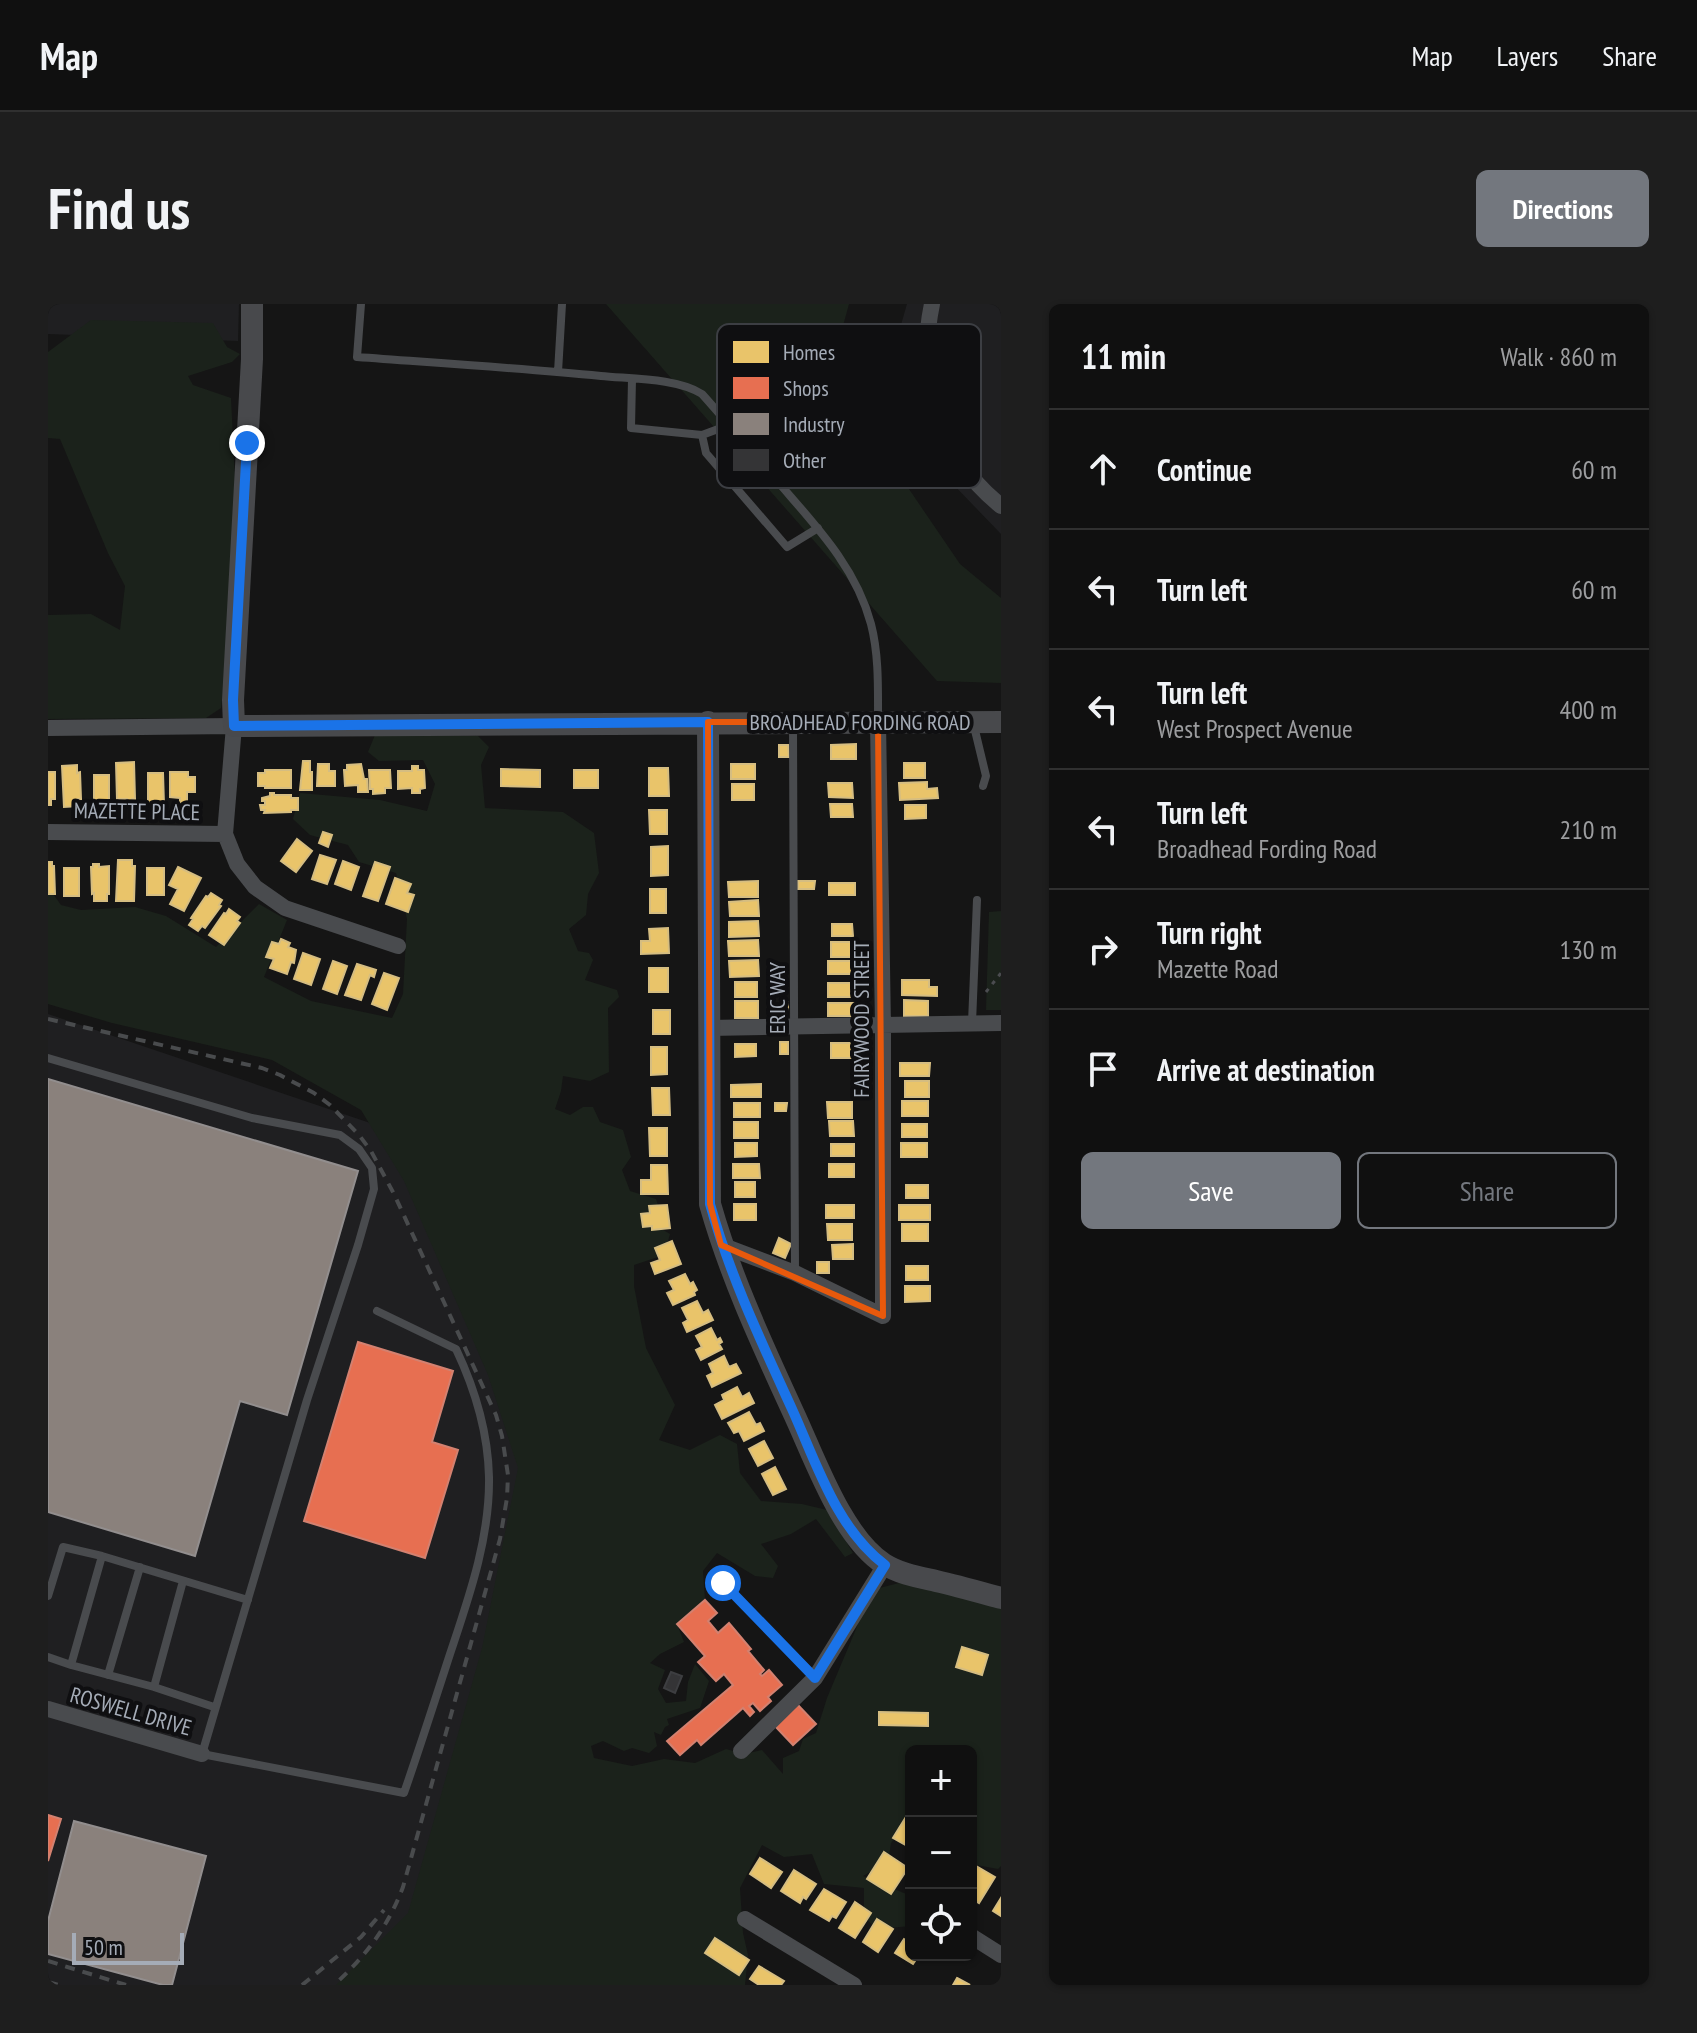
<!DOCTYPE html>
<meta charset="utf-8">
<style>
body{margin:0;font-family:"PT Sans Narrow",sans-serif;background:#1e1e1e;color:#f1f3f6}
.controls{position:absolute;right:24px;bottom:24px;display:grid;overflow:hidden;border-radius:12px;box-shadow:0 2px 6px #0004}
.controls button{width:72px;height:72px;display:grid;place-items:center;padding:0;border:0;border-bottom:2px solid #303030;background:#101010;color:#f1f3f6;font:40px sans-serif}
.scale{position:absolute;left:24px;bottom:20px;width:112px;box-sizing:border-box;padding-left:8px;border:4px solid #a5acb7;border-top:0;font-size:22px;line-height:28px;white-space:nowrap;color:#a5acb7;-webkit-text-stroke:6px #0f0f11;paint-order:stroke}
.stop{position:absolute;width:24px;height:24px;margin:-18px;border:6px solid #1a73e8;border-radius:50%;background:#fff}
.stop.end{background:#1a73e8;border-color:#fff;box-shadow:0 2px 8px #0008}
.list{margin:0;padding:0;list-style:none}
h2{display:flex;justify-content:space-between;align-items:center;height:104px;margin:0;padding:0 32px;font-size:34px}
h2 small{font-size:26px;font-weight:400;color:#9c9d9f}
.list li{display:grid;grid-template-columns:52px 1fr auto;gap:24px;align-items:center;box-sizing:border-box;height:120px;padding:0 32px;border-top:2px solid #303030}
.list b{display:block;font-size:30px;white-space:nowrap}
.list p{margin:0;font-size:26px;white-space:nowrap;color:#9c9d9f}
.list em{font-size:26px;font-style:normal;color:#9c9d9f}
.actions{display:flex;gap:16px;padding:24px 32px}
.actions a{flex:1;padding:18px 0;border:2px solid #73777e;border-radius:12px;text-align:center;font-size:28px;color:#73777e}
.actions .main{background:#73777e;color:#fff}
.icon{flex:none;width:44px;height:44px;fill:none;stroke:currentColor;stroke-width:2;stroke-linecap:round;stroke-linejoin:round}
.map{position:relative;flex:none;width:953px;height:1681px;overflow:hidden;border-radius:12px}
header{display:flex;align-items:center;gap:48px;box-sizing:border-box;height:112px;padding:0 40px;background:#101010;border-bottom:2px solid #303030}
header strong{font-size:38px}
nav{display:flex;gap:44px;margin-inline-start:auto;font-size:28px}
.intro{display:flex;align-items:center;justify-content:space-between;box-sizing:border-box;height:192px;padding:0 48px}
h1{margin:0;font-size:56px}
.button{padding:20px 36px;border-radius:12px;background:#73777e;color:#fff;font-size:28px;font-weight:700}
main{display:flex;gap:48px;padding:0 48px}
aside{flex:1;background:#101010;border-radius:12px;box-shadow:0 2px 6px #0004}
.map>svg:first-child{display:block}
.built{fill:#1f1f21}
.green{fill:#1b221b}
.homes{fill:#e9c46a;stroke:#d5bd81;stroke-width:2}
.shops{fill:#e76f51;stroke:#d38170;stroke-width:2}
.industry{fill:#8a817c;stroke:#928e8e;stroke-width:2}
.building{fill:#343436;stroke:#3d3e41;stroke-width:2}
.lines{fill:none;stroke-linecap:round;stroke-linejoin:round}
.path{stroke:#4b4c50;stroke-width:3;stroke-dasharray:4 6;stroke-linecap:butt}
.lane{stroke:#494b4e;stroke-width:8}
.street{stroke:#494b4e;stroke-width:16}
.secondary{stroke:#48494c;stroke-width:22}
.rail{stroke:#494b4d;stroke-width:4;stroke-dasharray:10 8;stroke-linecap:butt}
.route{stroke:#1a73e8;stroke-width:10}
.marked{fill:none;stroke:#e8590c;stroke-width:6;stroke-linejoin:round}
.labels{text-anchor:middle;stroke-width:8;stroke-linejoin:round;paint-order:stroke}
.street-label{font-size:22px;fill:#a5acb7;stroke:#0f0f11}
.key{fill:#0f0f11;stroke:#3c3e43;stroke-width:2}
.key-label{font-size:22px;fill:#a5acb7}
</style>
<header>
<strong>Map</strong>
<nav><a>Map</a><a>Layers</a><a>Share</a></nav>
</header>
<div class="intro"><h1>Find us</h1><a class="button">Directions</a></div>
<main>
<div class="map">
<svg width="953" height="1681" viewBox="0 0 953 1681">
<rect width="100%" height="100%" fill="#151515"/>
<path class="built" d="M0,0H191L190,37L0,30Z
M859,0H953V230L874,148L847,42Z
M0,710L334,823L498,1137L386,1608L311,1681H0Z"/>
<path class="green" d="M558,0H801L782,69L912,260L953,294V379L889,377Z
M43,16L165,19L179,43L192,50L184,58L140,72L145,81L183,94L187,177L179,354L173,404L158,414L0,415V311L43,310L72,326L77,282L60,249L12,135L0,134V48Z
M327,431L430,432L441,443L433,461L437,504L515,508L546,529L551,569L540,590L538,611L521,625L530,647L541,649L545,656L537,676L569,686L571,693L560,704L561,768L542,777L515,772L513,787L507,805L522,811L535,803H545L552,818L575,826L583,853L574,866L582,887L608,895L611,904L602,918L622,930L616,951L586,961V982L598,1044L627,1101L611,1136L642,1146L672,1131L689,1140L692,1169L713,1197L754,1200L779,1206L805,1249L797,1253L768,1215L743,1230L713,1240L730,1262L725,1274L707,1272L669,1249L655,1267L657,1296L629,1320L636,1338L612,1350L602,1359L617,1366L610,1385L618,1399L638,1397L640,1378L647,1360L661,1377L652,1404L619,1415L621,1421L617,1423L613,1431L606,1428L609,1442L601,1449L584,1444L576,1447L555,1437L543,1442L546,1454L584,1462L616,1455L647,1459L678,1445L697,1450L714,1446L735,1470V1454L751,1447L755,1435L768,1429L779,1394L808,1325L813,1309L809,1291C819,1287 866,1274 875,1276C900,1281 929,1293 953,1301V1562L950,1565L923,1560V1447H863V1521L858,1519L843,1539L840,1558L815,1572L863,1592V1622L829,1625L816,1613V1584L776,1580L764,1550L736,1553L714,1541L692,1584L695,1629L700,1651L697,1681H288L360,1609L434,1344L470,1164L440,1071L356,877L313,806L224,756L64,719L0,700V583L13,601L33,606L87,603L118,612L168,643L211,600L239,616L216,673L263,697L344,714L355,690L359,615L348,569L311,558L300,541L262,531L245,515L252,489L332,496L379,507L387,480L375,456L331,457L320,448Z
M953,607V706H938L941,608Z"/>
<path class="homes" d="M808,440V455H783V441Z
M731,441H740L741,453H731Z
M255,457H262V468H264V486H252Z
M86,458L87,495H84V498H79V495H69L68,459Z
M856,459H877V474H856Z
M270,460H281V467H287V482H269Z
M313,460L316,475H319L320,488H310V481L297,482L296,466H299V461Z
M683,460H707V475H683Z
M29,461V469L32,468L33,495H30L31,502L16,503L14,462Z
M364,462H370V466H376L377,484L372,485V489H364V484L350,485V467H364Z
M601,464H620L621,492H601Z
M453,465L492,466V483L453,482Z
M217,466H243V484H217V482H210V469H217Z
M321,466H342L343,484H337V489L325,490V485H322Z
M526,466H550V484H526Z
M0,468H7V495H3V501H0Z
M122,468H140V473H147V488H139V502H132V494L122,493Z
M100,469H115L116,501H100Z
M46,471H61V496L46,497Z
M879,478V485L889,484L890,494L852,496L851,479Z
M780,479H804L805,494L781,493Z
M684,480H706V496H684Z
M222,489H226V491H243V494H250V506H243V508L216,509L217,506H213L212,501H217V497H214V494L222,492Z
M782,500H804L805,513H783Z
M857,501H878V514L857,515Z
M601,506H619V530H602Z
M275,528L284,531L280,543L271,539Z
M249,535L264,547L248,568L233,557Z
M620,542V571L603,572V543Z
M272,551L288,556L279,580L264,575Z
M70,556H84V562H87L86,597H68Z
M295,557L311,563L303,586L287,580Z
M0,558H4V562H6L7,590H0Z
M327,558L342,563L330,597L315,592Z
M45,560H51V563L61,562V590H59V597H46V589L44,590L43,563H45Z
M130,563L153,574L136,607L122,600L130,585L121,581Z
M16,564H31V592H16Z
M99,564H116V591H99Z
M347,574L363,580L359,589L366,591L360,608L338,600Z
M710,577V593H681L680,578Z
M750,577H767L766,585H750Z
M781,579H807V591H781Z
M602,585H618V609H602Z
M163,589L174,596L171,601L173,602L157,624L154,622L150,627L141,621L145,615L143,614L158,592L160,593Z
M710,596L711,612H682L681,598Z
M181,605L192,613L189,617L192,619L176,641L161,631L176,609L178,610Z
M710,617L711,632L681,633V618Z
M784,620H804L805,632H784Z
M620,624L621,649L593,650V637H602L601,625Z
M233,635L242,639L240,643L248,646L246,659L243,658L239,670L222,664L226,655L218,653L224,638L231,640Z
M710,636L711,652H681L680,637Z
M783,638H807V653H783Z
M255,649L272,655L263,681L246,675Z
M710,656L711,672L682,673L681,657Z
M285,657L299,662L289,690L275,685Z
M780,657H805V670H780Z
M309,660L328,666L326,673L322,671L313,696L297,691Z
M601,664H620V688H601Z
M336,669L351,674L339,706L324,700Z
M854,676H881V683H889V692L854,691Z
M687,678H709V693H687Z
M780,679H808V693H780Z
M856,696L880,697V712H856Z
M687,697H710V714H687Z
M733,698H740V708H733Z
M780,699H808V712H780Z
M605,706H622V730H605Z
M732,738H740V750H732Z
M783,739H805V754H783Z
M687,740H708V752L687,753Z
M603,743H619V770L603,771Z
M852,759H882L881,772H852Z
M857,777H881V793H857Z
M713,780V793H683V781Z
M604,784H621L622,811H605Z
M854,797H880V812H854Z
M779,798H804V814H780Z
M686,799H712V813H686Z
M727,799H739L738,807H727Z
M781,817H805L806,832H782Z
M686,818H710V834H686Z
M854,820H879V833H854Z
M601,824H619V852H602Z
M687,839H709V852L687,853Z
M853,839H879V853H853Z
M783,840H806V852H783Z
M685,860H711L712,874H685Z
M781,860H806V873H781Z
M603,861H619L620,890H593V876H603Z
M687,878H707V893H687Z
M858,881H880V894H858Z
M686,900H708V916H686Z
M619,901L622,924L604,926V922L595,923L593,910L602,909L601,902Z
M778,901H806V914H778Z
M851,901H882V916H851Z
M779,920H804V936H780Z
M854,920H880V937H854Z
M731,934L743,940L737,954L725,949Z
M624,937L633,960L607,970L603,959L612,956L607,944Z
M805,940V955H785L784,941Z
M769,958H781V969H769Z
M858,962H880V976H858Z
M637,970L642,980L645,978L649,986L646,988L647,991L625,1001L619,989L626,986L621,977Z
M857,982H882V997L857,998Z
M649,997L655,1009L660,1006L665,1016L639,1028L635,1019L640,1016L634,1004Z
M663,1024L669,1036L672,1034L674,1038L671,1040L674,1045L653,1056L648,1046L654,1043L648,1032Z
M676,1052L681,1063L688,1060L693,1069L664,1083L659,1072L665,1069L661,1060Z
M689,1083L694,1093L701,1089L706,1099L674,1115L667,1101L676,1096L674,1091Z
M701,1108L708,1121L712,1119L716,1127L696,1137L691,1127L686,1129L680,1119Z
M716,1137L725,1154L710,1162L701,1145Z
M727,1163L738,1185L725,1191L714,1170Z
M914,1343L940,1351L934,1371L908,1363Z
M831,1408L880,1409V1422L831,1421Z
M861,1508L863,1509V1544L845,1534Z
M836,1548L860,1564L843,1590L819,1575Z
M712,1554L734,1568L723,1584L702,1570Z
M923,1559L947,1573L931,1599L923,1594Z
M746,1566L768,1580L758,1595L755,1593L752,1599L733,1587Z
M776,1585L798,1598L788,1614L784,1612L781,1617L762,1606Z
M953,1594V1612L945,1607Z
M807,1598L823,1609L807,1634L791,1624Z
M829,1615L845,1625L830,1648L815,1638Z
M667,1634L701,1656L691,1671L657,1649Z
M856,1635L863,1639V1651H871L865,1660L847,1649Z
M711,1662L736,1677L733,1681H711L702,1675Z
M909,1674L922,1681H905Z"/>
<path class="shops" d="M310,1038L405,1067L384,1138L410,1146L377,1254L256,1217Z
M657,1296L669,1309L660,1317L670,1329L681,1319L703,1345L700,1347L716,1366L712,1370L714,1372L721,1366L734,1381L720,1393L723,1397L712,1407L705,1399L701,1402L706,1408L702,1412L695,1404L653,1441L649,1436L632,1451L619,1437L685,1381L676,1370L668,1377L650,1358L657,1352L629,1320Z
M749,1400L768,1420L745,1441L726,1421Z
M0,1511L13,1515L0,1557Z"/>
<path class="industry" d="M0,775L310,867L239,1111L192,1097L147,1252L0,1208Z
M26,1517L158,1552L124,1681H115L0,1650V1617Z"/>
<path class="building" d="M623,1368L634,1372L627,1389L616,1384Z"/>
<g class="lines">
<path class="path" d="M938,688L953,669"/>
<path class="lane" d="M313,0L309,53C390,59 472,64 553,72C583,75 629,74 654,90C680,119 705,149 730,178C767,221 808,263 823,320C831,351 830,384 830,417
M510,68L514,0
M584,75L583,124L654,131L681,121
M654,131L658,149L739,243L770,224
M925,418L938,472L935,482
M745,423L747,969
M924,719L929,596
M0,754L204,814L292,831L311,845L324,864L326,885L310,941L259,1096L154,1450L356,1489C372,1443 387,1396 402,1350C421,1293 442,1234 441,1173C440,1128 427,1085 408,1045L329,1007
M675,1279L767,1373
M0,1292L15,1243L54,1252L200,1296
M0,1353L23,1361L106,1383L166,1403
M23,1361L54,1252
M60,1371L92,1263
M106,1383L135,1277"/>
<path class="street" d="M884,0C868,76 891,152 953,202
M0,424L186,422L177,530L189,560L207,583L237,604L350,642
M0,528L177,530
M661,724L953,719
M673,941L747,969L835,1012V722L830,418
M0,1405L154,1450
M693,1447L767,1374L837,1261
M697,1615L806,1681
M923,1632L953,1651"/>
<path class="secondary" d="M204,0V55L185,396L186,422L953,418
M660,418L662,900C683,974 714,1040 746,1110C767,1155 794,1233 836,1260C852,1270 870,1273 888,1277C910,1282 931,1288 953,1294"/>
<path class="rail" d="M0,715L214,764L232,771L266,789L282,801L311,831L323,847L346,890L448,1111L454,1132L460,1171L459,1194L452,1235L355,1583C340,1623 317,1653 286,1681
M0,1657L78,1681
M0,1678L11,1681
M254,1681L313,1633L336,1606"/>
</g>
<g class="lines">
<path class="route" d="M199,139L185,396L186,422L660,418L662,900C682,972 713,1037 744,1105C768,1158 788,1224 837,1261L767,1374L675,1279"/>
</g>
<path class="marked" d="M660,418H830L835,1012L673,941L662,900Z"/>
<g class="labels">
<g class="street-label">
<text x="812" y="426">BROADHEAD FORDING ROAD</text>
<text transform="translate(89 507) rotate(1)" y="8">MAZETTE PLACE</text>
<text transform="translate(729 694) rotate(-90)" y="8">ERIC WAY</text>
<text transform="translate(813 715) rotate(-90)" y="8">FAIRYWOOD STREET</text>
<text transform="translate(83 1407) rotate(16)" y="8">ROSWELL DRIVE</text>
</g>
</g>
<rect x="669" y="20" width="264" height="164" rx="12" class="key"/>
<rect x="685" y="37" width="36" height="22" fill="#e9c46a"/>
<rect x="685" y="73" width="36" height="22" fill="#e76f51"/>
<rect x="685" y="109" width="36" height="22" fill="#8a817c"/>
<rect x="685" y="145" width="36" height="22" fill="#343436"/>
<g class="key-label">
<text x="735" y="56">Homes</text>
<text x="735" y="92">Shops</text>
<text x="735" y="128">Industry</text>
<text x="735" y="164">Other</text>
</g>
</svg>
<div class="controls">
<button>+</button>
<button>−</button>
<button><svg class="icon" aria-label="locate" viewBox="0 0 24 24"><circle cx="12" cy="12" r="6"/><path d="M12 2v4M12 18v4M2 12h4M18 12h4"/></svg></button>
</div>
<div class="scale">50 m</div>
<div class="stop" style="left:675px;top:1279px"></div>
<div class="stop end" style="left:199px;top:139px"></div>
</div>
<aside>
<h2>11 min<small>Walk · 860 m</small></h2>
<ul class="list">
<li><svg class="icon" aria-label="ahead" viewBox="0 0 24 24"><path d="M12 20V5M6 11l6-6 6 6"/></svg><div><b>Continue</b></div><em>60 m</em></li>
<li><svg class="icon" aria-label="left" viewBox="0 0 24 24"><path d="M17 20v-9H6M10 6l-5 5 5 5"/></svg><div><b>Turn left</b></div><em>60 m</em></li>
<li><svg class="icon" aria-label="left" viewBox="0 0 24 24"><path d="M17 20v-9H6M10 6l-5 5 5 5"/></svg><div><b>Turn left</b><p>West Prospect Avenue</p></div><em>400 m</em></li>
<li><svg class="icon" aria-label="left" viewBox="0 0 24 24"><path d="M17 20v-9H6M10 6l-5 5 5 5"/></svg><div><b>Turn left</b><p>Broadhead Fording Road</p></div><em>210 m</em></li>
<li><svg class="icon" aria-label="right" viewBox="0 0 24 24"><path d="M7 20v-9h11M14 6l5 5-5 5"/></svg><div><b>Turn right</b><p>Mazette Road</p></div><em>130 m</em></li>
<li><svg class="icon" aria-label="arrive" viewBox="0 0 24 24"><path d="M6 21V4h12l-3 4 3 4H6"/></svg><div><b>Arrive at destination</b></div></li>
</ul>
<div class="actions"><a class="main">Save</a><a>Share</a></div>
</aside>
</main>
